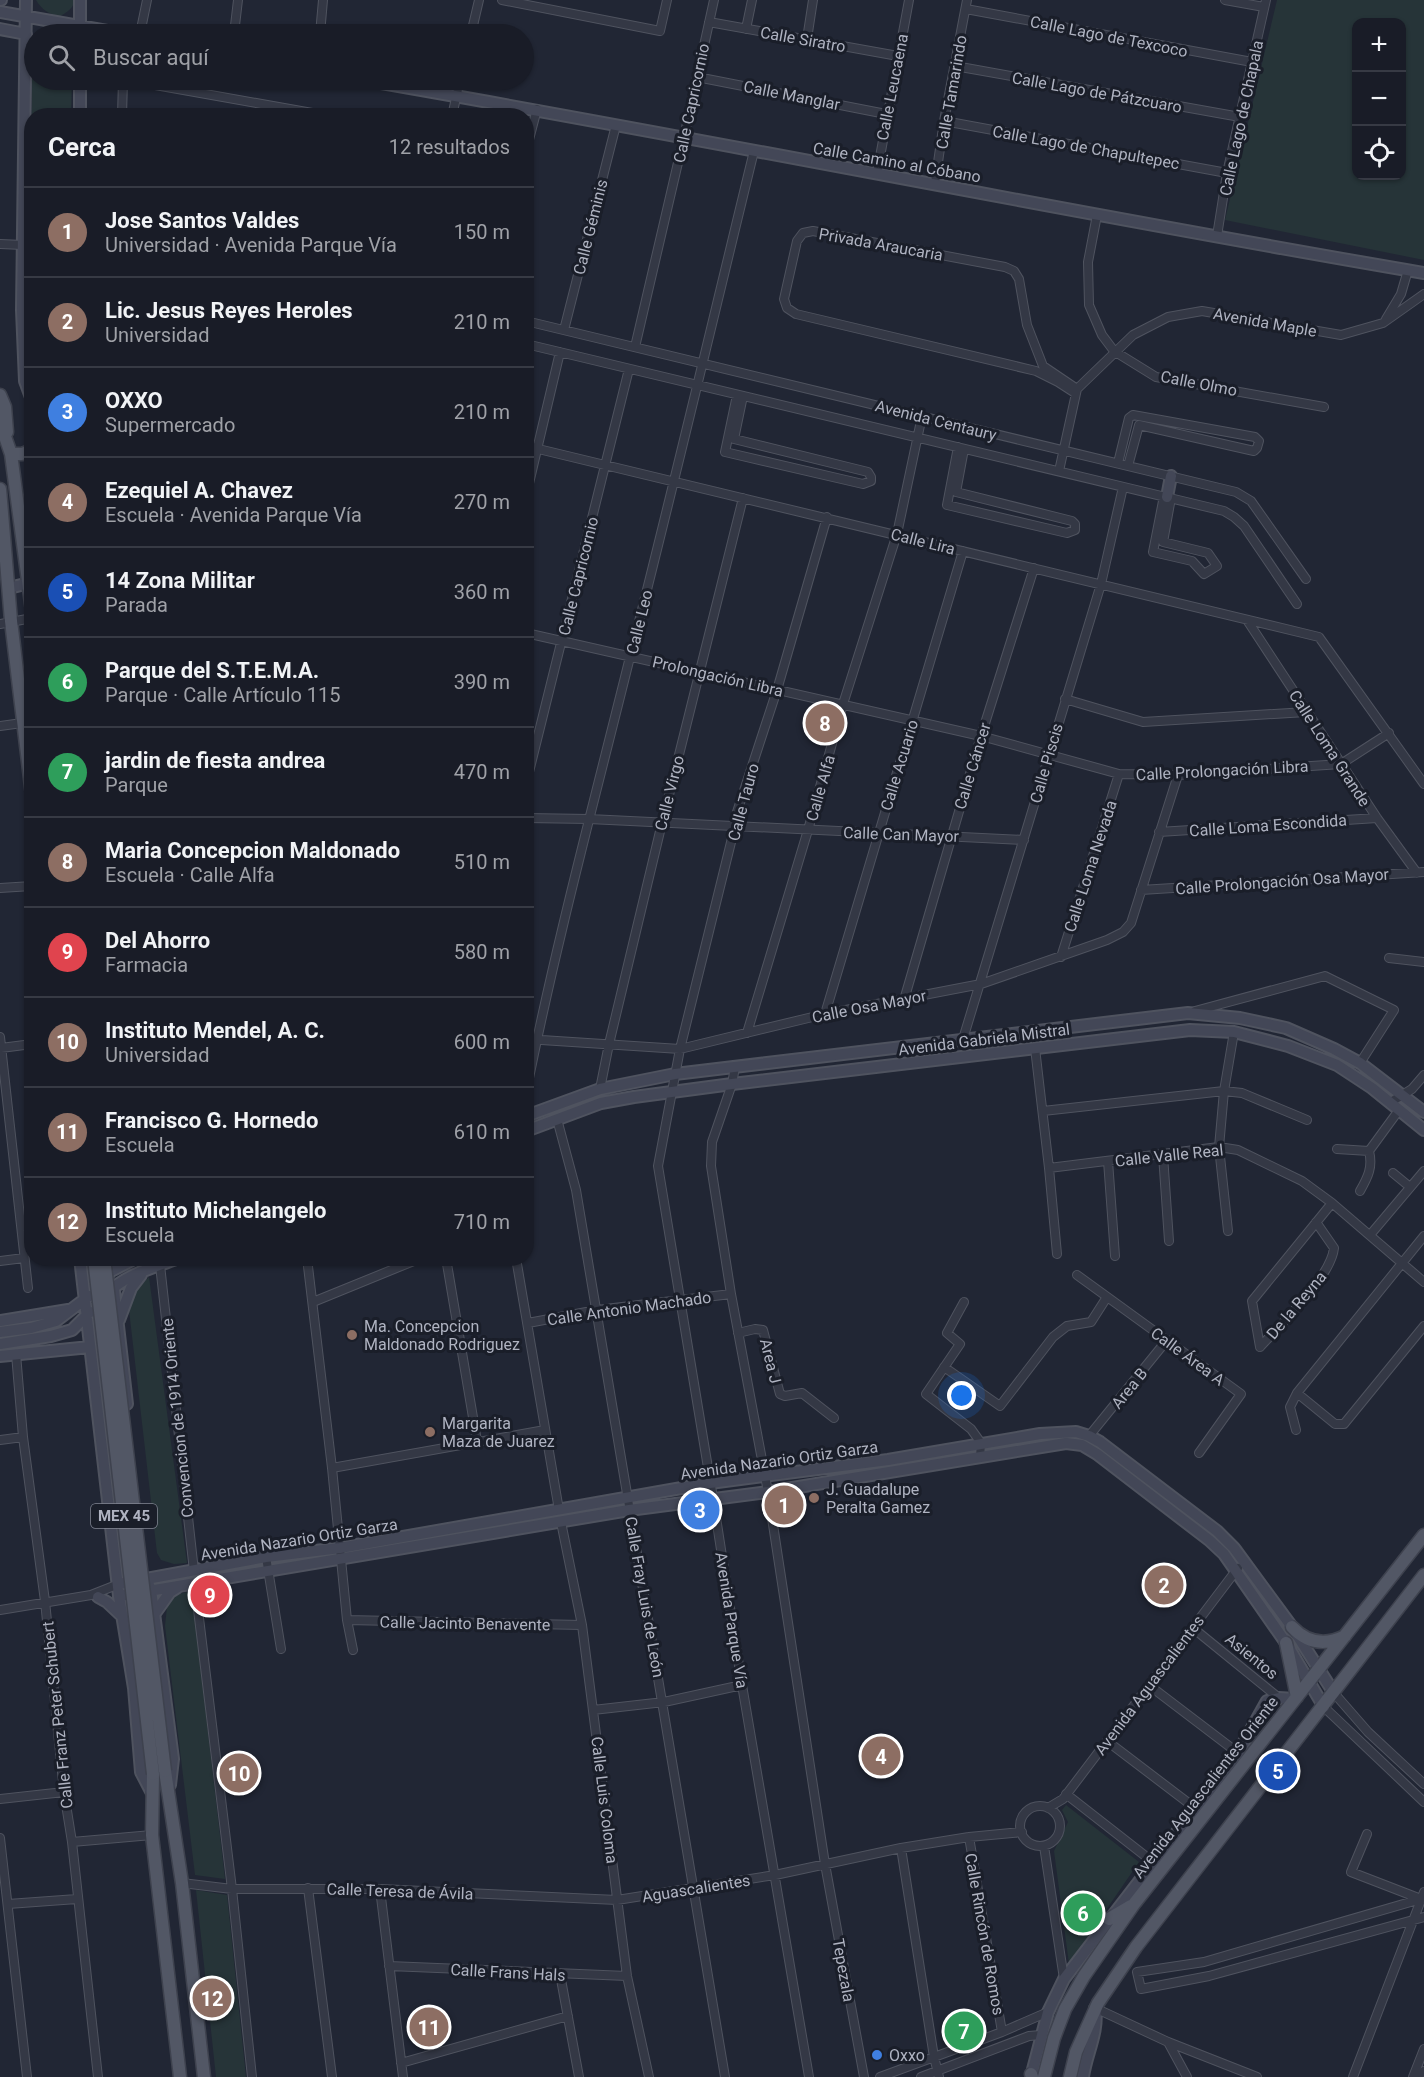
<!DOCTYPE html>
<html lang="es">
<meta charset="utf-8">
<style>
body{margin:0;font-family:Roboto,sans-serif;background:#22252f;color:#f1f3f6}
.controls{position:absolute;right:18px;top:18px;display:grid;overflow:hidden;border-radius:12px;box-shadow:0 2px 4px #0004}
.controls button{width:54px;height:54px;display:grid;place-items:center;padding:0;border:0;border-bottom:2px solid #373a44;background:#191c27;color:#f1f3f6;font:30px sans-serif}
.you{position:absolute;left:962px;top:1396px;width:21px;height:21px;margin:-15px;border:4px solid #fff;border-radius:50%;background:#1a73e8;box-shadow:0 0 0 9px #1a73e833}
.badge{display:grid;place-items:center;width:39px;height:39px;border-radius:50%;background:#1a73e8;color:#fff;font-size:20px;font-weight:700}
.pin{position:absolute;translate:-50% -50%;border:3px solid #fff;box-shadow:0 2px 6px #0006}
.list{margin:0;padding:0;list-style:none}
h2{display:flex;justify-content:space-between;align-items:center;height:78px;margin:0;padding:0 24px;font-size:26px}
h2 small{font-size:20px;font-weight:400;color:#9fa1a7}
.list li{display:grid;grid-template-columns:39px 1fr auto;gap:18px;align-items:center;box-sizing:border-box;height:90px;padding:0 24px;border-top:2px solid #373a44}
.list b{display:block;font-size:22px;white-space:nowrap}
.list p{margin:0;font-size:20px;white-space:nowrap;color:#9fa1a7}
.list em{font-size:20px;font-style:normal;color:#9fa1a7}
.icon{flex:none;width:33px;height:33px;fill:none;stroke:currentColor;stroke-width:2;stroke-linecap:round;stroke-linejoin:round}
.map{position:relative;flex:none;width:1424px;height:2077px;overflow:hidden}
.search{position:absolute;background:#191c27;box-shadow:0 2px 4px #0004;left:24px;top:24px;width:510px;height:66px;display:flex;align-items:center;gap:15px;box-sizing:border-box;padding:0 21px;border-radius:33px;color:#9fa1a7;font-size:22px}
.panel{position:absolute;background:#191c27;box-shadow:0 2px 4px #0004;left:24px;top:108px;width:510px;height:1158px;border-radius:24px}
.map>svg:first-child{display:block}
.green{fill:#263438;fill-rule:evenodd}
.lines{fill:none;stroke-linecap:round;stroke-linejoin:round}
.street-casing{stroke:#4f535f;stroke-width:10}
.secondary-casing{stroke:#4f535f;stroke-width:14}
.primary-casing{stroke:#3e424e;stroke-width:15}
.street{stroke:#343845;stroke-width:8}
.secondary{stroke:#434757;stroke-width:10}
.primary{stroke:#525765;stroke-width:12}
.primary-bridge-casing{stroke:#3e424e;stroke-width:15;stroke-linecap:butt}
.primary-bridge{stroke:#525765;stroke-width:12}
.education-dot{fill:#8d6e63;stroke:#1a1e29;stroke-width:2}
.shop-dot{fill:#3f7fe0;stroke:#1a1e29;stroke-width:2}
.labels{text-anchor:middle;stroke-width:6;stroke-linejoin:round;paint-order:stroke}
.shield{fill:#1a1e29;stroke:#828693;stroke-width:1.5}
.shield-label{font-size:15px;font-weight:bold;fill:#afb3c1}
.street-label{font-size:16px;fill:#afb3c1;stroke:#1a1e29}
.poi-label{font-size:16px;fill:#afb3c1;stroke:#1a1e29;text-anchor:start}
</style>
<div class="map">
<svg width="1424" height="2077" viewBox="0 0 1424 2077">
<rect width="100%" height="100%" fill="#212634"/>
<path class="green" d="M36,0H75C73,9 67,12 59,17C48,13 42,10 36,0Z
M1277,0H1424V260L1225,220ZM1356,22H1402V176H1356Z
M34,40V80H72L71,115L32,116L31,346L30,334L32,47Z
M149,1277L187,1563L174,1564L161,1560L157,1553L129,1310L136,1290Z
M187,1592L192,1593L225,1879L195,1875L165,1626L167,1607L176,1595Z
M1066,1805L1139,1862L1069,1964L1054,1851L1068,1822L1062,1810Z
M196,1890L227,1895L246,2077H216Z"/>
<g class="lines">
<defs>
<path id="street" d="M502,0L660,31L667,0
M1225,0L1264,7
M966,9L1252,62
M709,22L898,56
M746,29L752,0
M140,34L147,0
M234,34L238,0
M320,34L323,0
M471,34L479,0
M807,39L813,0
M955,66L1240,117
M697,77L886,114
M127,80L329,116
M122,116L123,80
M452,116L460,80
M944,121L1227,173
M526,151L537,109
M877,173L909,0
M935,183L944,121L967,0
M1097,215L1088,262L1089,305L1102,335L1114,351L1156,377L1324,407
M1217,236L1227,173L1266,0
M0,244L23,245
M1386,319L1401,294L1408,270
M526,321L1236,492L1251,501L1306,579
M564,330L616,125
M526,344L1224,511L1234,517L1244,526L1297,604
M635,347L684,137L714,0
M1075,393L1058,382L1036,371L796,314L787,308L784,299L797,241L803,233L813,231L1005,267L1014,271L1019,279L1027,325L1043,366L1077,389
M737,395L725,452L863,484L871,481V477L868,472L734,439L743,396
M526,446L1319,637L1424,784
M958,447L947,505L1067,533L1075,530V524L1072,521L956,492L964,449
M1118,463L1129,418L1133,415L1255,437L1259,441L1257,448L1254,451L1139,425L1128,466
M1059,471L1077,389L1133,335L1168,317L1202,311L1341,335L1383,323L1424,294
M526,496L560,352
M1164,496L1153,552L1192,561L1204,574L1217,566L1208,553L1163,542L1171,498
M1247,620L1377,818L1417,873
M0,624L32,618
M526,633L981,736L1119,774L1178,775L1341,764L1389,733
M1065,699L1143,722L1306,712
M0,726L22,723
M526,784L629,369
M526,818L589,819L1024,840
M1159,832L1377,818
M0,888L32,886
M1141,890L1424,872
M1061,957L1119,774
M1389,958L1424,962
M904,1000L981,736L1034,568
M1195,1011L1325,976L1394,1010L1360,1063
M825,1014L963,551
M747,1033L808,830L843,704L897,534L922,416
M0,1037L28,1288
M526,1039L680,1049L825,1014L981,984L1107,940L1123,932L1131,923L1178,775
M963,1039L1101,584L1123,487
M1,1048L32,1044
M1035,1048L1049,1168L1057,1254
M735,1067L732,1084L712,1142L711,1166L731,1294L768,1492L825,1864L864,2077
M600,1089L609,1044L662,823L743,498
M526,1093C555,947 594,802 630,657C673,489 713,319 754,151
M1391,1102L1412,1089L1424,1075
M1043,1111L1224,1091L1242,1093L1307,1120
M557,1119L576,1190L725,2077
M1337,1149L1369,1151L1399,1110
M1163,1155L1169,1241
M1108,1161L1115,1256
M1049,1168L1219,1147L1238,1150L1302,1181L1332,1203L1424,1282
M1393,1173L1410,1187
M1360,1191C1368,1177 1373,1167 1369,1151
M22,1227L32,1226
M1228,1231L1219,1147L1224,1091L1234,1032
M1370,1235L1424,1171
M307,1258L332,1468L347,1620L353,1650
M446,1258L477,1441
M516,1258L559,1510
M0,1261L24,1258
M160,1265L194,1571
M1077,1275L1241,1394L1199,1453
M313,1302L421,1258
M964,1302L947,1333L960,1344L926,1394L971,1429L981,1443L980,1457
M528,1323L597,1310L731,1294
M738,1333L755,1329L763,1330L780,1394L785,1396L802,1393L834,1418
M1260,1347L1252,1301L1332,1203
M1260,1347C1281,1324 1331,1277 1334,1248L1316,1222
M16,1354L23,1437L45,1601L64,1792L72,1842L98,2077
M944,1367L1000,1406L1053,1337L1067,1326L1091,1322L1107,1297
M1297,1393L1335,1424H1344L1424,1326
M1296,1430L1290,1407L1297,1393L1424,1236
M1089,1436L1167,1340
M0,1440L23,1437
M332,1468L545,1430
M561,1522L582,1625L627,1976L649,2077
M266,1557L281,1649
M195,1585L232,1889L252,2077
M0,1610L91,1595L119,1584
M347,1620L582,1625
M1193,1628L1279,1698
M1150,1686L1238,1753
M1334,1693L1368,1732L1424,1784
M1324,1707L1424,1802
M593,1710L664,1702L742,1685
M1107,1741L1195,1808
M1066,1794L1153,1862
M0,1799L64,1792
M1020 1826a20 20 0 1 1 40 0a20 20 0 1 1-40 0Z
M1048,1808L1063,1799L1238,1568
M1367,1834L1351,1872L1421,1899
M969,1837L1002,2032
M0,1838L27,2077
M72,1842L152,1835
M1044,1846L1064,1979
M901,1848L934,2057L939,2077
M182,1883L232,1889H380L617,1900L775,1875L901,1848L969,1837L1022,1832
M308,1888L332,2077
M380,1889L403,2077
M1424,1898L1204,1962L1137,1972L1141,1989L1209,1976L1424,1917
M8,1904L77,1899
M389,1966L627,1976
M560,1974L579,2077
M1095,2008L1168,2042L1257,2077
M1168,2042L1187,2077
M401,2063L568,2016
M809,2077L742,1685L713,1498L658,1166L680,1049L735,826L736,815L777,690L827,517
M880,2077L1002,2032L1048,2012
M921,2077L1029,2036L1041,2035
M1353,2077L1424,1892
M1413,2077L1424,2049
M1417,2077L1424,2071"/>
<path id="secondary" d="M0,0H1
M26,0L22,310L25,381L32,400
M0,12L124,34
M0,29L26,34
M80,34V0
M80,80V116
M364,80C718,141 1070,213 1424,273
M1167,497L1171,476
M9,588L29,583L31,577
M526,1116L600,1089L675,1074L1188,1013L1240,1018L1286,1028L1334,1049L1360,1063L1424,1112
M526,1131L601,1103L634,1097L732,1084L1190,1030L1234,1032L1288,1046L1337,1065L1372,1088L1424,1130
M80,1258L119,1596L134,1688L141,1772L153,1795
M103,1280L111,1271L136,1258
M114,1291L127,1404
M107,1294C124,1275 155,1267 179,1258
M119,1320L131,1288L141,1275
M0,1321L68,1310
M0,1332L31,1328L56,1321L89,1296
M0,1344L51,1336L72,1330L90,1312
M0,1356L90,1347
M148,1583L151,1590L173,1759L170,1785
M119,1584L266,1557L340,1548L710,1483L888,1460L1040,1434L1076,1432L1089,1436L1100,1442L1217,1531L1234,1548L1292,1627L1334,1693
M119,1596L629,1510L768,1492L1066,1443L1082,1445L1097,1454L1209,1540L1224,1554L1286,1643L1324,1707
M98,1597L107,1602L123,1617
M153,1616L170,1592L178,1587
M1031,2077L1048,2012L1064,1979L1238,1753L1267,1701L1279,1698L1295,1699
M1083,2077C1086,2054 1099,2032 1095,2008"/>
<path id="primary" d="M0,395L5,407L7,432
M0,422L11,454L32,611
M11,454H22L32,450
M0,489L11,621L32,795
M1292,1627C1307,1643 1325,1646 1345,1636
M1286,1643L1297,1697
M165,1771L182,1883L204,2077
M153,1774L152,1835L180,2077
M1109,1919L1131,1906
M1031,2074L1032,2077
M1044,2077L1054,2038L1065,2009L1084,1976L1134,1904L1424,1535
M1070,2077L1076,2052L1098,2003L1136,1947L1424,1575"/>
</defs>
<use href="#street" class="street-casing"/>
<use href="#secondary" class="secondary-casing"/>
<use href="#primary" class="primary-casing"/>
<use href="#street" class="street"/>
<use href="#secondary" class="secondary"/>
<use href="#primary" class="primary"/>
<defs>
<path id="primary-bridge" d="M94,1258L153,1774
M104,1258L165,1771"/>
</defs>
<use href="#primary-bridge" class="primary-bridge-casing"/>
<use href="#primary-bridge" class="primary-bridge"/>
</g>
<g class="education-dot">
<circle cx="352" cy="1335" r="6"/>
<circle cx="430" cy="1432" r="6"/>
<circle cx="814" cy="1498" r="6"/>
</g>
<circle class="shop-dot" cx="877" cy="2055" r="6"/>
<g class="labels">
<rect class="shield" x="91" y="1504" width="66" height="24" rx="4.5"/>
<g class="shield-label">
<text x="124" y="1521">MEX 45</text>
</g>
<g class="street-label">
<text transform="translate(1109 36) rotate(11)" y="6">Calle Lago de Texcoco</text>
<text transform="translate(803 39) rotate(10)" y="6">Calle Siratro</text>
<text transform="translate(892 87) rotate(-79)" y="6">Calle Leucaena</text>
<text transform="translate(951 92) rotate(-80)" y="6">Calle Tamarindo</text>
<text transform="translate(1097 92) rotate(10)" y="6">Calle Lago de Pátzcuaro</text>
<text transform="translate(792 95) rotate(11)" y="6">Calle Manglar</text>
<text transform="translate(691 103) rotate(-78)" y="6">Calle Capricornio</text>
<text transform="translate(1241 118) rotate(-78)" y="6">Calle Lago de Chapala</text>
<text transform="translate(1086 147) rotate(10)" y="6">Calle Lago de Chapultepec</text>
<text transform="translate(897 162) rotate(10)" y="6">Calle Camino al Cóbano</text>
<text transform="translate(590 227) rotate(-76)" y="6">Calle Géminis</text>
<text transform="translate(881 244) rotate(10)" y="6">Privada Araucaria</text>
<text transform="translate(1265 322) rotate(10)" y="6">Avenida Maple</text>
<text transform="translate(1199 383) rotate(11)" y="6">Calle Olmo</text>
<text transform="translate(936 420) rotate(14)" y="6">Avenida Centaury</text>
<text transform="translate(923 541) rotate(14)" y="6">Calle Lira</text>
<text transform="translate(578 576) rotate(-76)" y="6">Calle Capricornio</text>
<text transform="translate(639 622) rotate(-76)" y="6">Calle Leo</text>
<text transform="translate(718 676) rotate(13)" y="6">Prolongación Libra</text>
<text transform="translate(1330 748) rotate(57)" y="6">Calle Loma Grande</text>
<text transform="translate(1046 763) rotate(-74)" y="6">Calle Piscis</text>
<text transform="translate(899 765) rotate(-73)" y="6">Calle Acuario</text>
<text transform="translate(972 766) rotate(-73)" y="6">Calle Cáncer</text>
<text transform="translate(1222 770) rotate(-3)" y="6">Calle Prolongación Libra</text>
<text transform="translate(820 788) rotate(-74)" y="6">Calle Alfa</text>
<text transform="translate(669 793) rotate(-76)" y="6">Calle Virgo</text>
<text transform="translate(743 802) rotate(-75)" y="6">Calle Tauro</text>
<text transform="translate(1268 825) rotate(-4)" y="6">Calle Loma Escondida</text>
<text transform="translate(901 834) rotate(2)" y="6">Calle Can Mayor</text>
<text transform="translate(1090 866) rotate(-72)" y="6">Calle Loma Nevada</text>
<text transform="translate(1282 881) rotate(-4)" y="6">Calle Prolongación Osa Mayor</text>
<text transform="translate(869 1006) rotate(-11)" y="6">Calle Osa Mayor</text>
<text transform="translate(984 1039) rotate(-7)" y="6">Avenida Gabriela Mistral</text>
<text transform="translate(1169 1155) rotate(-6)" y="6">Calle Valle Real</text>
<text transform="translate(1296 1305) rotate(-50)" y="6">De la Reyna</text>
<text transform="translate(629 1308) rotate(-8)" y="6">Calle Antonio Machado</text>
<text transform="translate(1188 1356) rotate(36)" y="6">Calle Área A</text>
<text transform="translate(771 1361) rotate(76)" y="6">Area J</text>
<text transform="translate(1129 1388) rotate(-51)" y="6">Area B</text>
<text transform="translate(177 1418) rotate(-96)" y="6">Convencion de 1914 Oriente</text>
<text transform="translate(779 1460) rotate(-8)" y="6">Avenida Nazario Ortiz Garza</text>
<text transform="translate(299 1539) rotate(-9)" y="6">Avenida Nazario Ortiz Garza</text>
<text transform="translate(645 1597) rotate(80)" y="6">Calle Fray Luis de León</text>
<text transform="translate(732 1620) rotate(81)" y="6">Avenida Parque Vía</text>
<text transform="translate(465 1623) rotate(1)" y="6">Calle Jacinto Benavente</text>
<text transform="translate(1252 1656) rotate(39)" y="6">Asientos</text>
<text transform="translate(1149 1685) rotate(-53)" y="6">Avenida Aguascalientes</text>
<text transform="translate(57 1715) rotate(-96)" y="6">Calle Franz Peter Schubert</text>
<text transform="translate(1205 1787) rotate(-52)" y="6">Avenida Aguascalientes Oriente</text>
<text transform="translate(605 1800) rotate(83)" y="6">Calle Luis Coloma</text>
<text transform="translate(696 1888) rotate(-9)" y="6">Aguascalientes</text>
<text transform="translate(400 1891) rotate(2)" y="6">Calle Teresa de Ávila</text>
<text transform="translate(985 1934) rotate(80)" y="6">Calle Rincón de Romos</text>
<text transform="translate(844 1970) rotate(80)" y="6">Tepezala</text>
<text transform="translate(508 1972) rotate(3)" y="6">Calle Frans Hals</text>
</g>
<g class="poi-label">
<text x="364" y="1332">Ma. Concepcion<tspan x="364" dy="18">Maldonado Rodriguez</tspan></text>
<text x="442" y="1429">Margarita<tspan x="442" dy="18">Maza de Juarez</tspan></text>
<text x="826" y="1495">J. Guadalupe<tspan x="826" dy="18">Peralta Gamez</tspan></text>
<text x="889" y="2061">Oxxo</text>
</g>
</g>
</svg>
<div class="controls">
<button>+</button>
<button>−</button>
<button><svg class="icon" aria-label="locate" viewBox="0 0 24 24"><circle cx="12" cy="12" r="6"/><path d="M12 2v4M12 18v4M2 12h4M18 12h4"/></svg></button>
</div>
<div class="you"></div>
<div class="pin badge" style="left:784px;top:1505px;background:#8d6e63">1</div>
<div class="pin badge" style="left:1164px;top:1585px;background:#8d6e63">2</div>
<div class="pin badge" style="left:700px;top:1510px;background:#3f7fe0">3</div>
<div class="pin badge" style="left:881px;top:1756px;background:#8d6e63">4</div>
<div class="pin badge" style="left:1278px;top:1771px;background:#1a4fb4">5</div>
<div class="pin badge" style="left:1083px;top:1913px;background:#2e9e5b">6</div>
<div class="pin badge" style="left:964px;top:2031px;background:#2e9e5b">7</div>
<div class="pin badge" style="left:825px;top:723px;background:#8d6e63">8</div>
<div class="pin badge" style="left:210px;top:1595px;background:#e0444e">9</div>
<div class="pin badge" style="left:239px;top:1773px;background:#8d6e63">10</div>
<div class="pin badge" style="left:429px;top:2027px;background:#8d6e63">11</div>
<div class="pin badge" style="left:212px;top:1998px;background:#8d6e63">12</div>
<div class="search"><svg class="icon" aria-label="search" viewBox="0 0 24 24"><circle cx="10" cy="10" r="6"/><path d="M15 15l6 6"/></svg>Buscar aquí</div>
<section class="panel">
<h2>Cerca<small>12 resultados</small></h2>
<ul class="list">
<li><span class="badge" style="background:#8d6e63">1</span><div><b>Jose Santos Valdes</b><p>Universidad · Avenida Parque Vía</p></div><em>150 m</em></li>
<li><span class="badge" style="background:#8d6e63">2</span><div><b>Lic. Jesus Reyes Heroles</b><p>Universidad</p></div><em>210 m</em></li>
<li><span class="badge" style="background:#3f7fe0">3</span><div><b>OXXO</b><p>Supermercado</p></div><em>210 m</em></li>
<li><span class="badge" style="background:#8d6e63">4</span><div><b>Ezequiel A. Chavez</b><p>Escuela · Avenida Parque Vía</p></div><em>270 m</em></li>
<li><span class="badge" style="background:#1a4fb4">5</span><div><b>14 Zona Militar</b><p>Parada</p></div><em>360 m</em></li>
<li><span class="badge" style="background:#2e9e5b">6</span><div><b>Parque del S.T.E.M.A.</b><p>Parque · Calle Artículo 115</p></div><em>390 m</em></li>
<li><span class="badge" style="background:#2e9e5b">7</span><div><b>jardin de fiesta andrea</b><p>Parque</p></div><em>470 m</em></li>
<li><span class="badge" style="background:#8d6e63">8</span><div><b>Maria Concepcion Maldonado</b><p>Escuela · Calle Alfa</p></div><em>510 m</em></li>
<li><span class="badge" style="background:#e0444e">9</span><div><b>Del Ahorro</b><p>Farmacia</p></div><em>580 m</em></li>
<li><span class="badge" style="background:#8d6e63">10</span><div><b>Instituto Mendel, A. C.</b><p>Universidad</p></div><em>600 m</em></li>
<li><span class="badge" style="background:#8d6e63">11</span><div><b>Francisco G. Hornedo</b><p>Escuela</p></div><em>610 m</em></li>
<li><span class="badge" style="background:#8d6e63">12</span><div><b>Instituto Michelangelo</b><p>Escuela</p></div><em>710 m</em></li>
</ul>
</section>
</div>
